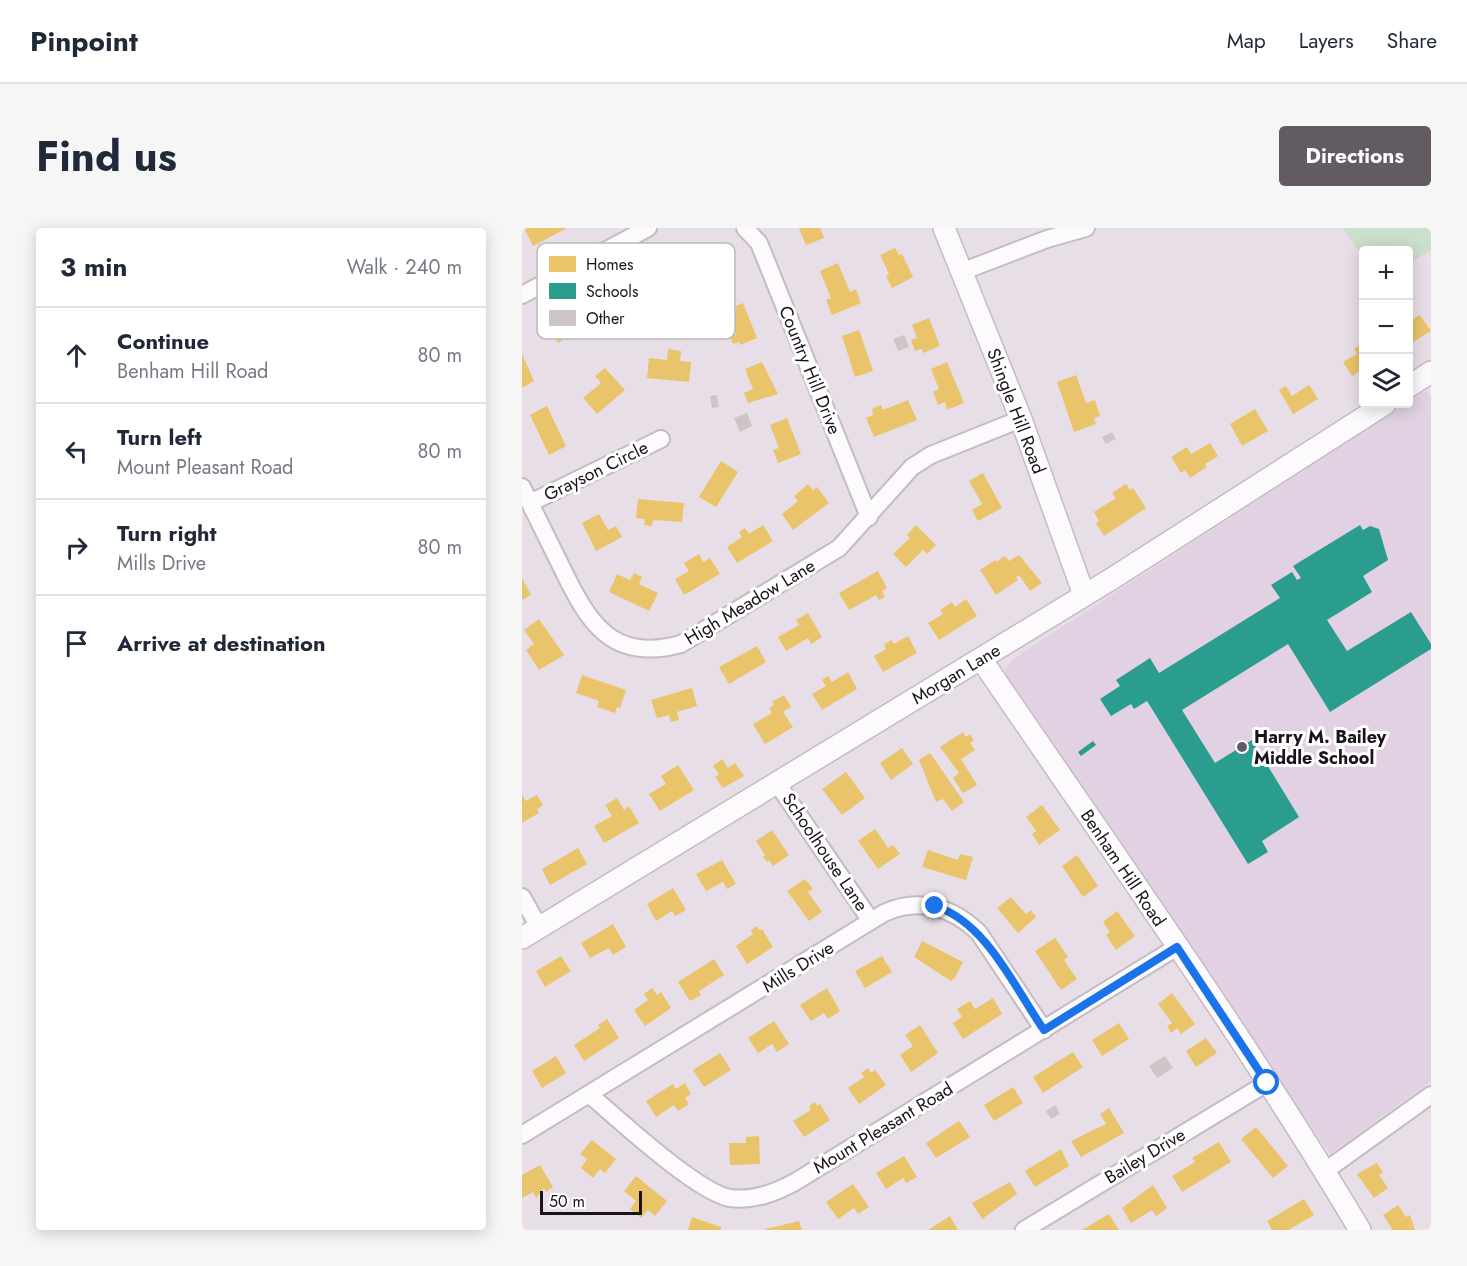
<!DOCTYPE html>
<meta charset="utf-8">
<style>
body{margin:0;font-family:Jost,sans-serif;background:#f6f6f7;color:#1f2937}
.controls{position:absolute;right:18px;top:18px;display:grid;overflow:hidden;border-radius:6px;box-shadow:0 3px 15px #0003}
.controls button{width:54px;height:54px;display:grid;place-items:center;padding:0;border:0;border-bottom:2px solid #e0e1e3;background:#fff;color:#1f2937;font:30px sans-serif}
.scale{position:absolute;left:18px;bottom:15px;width:102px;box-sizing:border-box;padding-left:6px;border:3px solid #1a141a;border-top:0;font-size:16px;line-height:21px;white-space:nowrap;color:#1a141a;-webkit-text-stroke:4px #fff;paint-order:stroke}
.stop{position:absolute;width:18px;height:18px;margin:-14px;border:4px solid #1a73e8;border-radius:50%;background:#fff}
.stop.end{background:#1a73e8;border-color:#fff;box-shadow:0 2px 6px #0008}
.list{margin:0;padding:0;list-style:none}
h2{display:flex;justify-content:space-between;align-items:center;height:78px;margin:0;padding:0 24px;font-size:26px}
h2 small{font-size:20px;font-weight:400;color:#747a83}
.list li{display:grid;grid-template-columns:39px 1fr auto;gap:18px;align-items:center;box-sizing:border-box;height:96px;padding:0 24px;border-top:2px solid #e0e1e3}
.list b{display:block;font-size:22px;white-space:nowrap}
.list p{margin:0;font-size:20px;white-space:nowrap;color:#747a83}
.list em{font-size:20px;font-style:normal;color:#747a83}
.icon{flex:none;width:33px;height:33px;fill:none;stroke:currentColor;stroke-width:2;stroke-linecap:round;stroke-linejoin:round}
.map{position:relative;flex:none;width:909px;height:1002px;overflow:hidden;border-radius:6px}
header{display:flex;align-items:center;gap:36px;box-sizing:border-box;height:84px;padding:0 30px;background:#fff;border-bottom:2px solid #e0e1e3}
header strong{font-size:28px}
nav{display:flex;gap:33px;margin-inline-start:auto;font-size:21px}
.intro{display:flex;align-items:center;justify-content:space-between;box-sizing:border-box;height:144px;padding:0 36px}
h1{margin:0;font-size:42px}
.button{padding:15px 27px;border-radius:6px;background:#625b62;color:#fff;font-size:21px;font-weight:700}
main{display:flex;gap:36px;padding:0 36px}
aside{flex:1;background:#fff;border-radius:6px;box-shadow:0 3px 15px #0003}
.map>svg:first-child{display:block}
.built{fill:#e1d1e2}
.green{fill:#cbdfcd}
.homes{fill:#e9c46a}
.schools{fill:#2a9d8f}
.building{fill:#cdc5c6}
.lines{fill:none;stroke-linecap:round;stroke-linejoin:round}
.minor-casing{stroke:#c3bcc3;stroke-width:20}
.tertiary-casing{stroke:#c3bcc3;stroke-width:24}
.minor{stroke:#fcfafc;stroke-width:16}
.tertiary{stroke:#fcfafc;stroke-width:21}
.route{stroke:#1a73e8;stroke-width:8}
.poi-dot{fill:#625b62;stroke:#fff;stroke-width:2}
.labels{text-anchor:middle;stroke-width:6;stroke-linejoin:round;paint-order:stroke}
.street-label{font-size:18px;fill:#1a141a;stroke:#fff}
.poi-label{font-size:18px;font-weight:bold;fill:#1a141a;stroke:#fff;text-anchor:start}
.key{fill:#fff;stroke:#bab8ba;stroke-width:1.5}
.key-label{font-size:16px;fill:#1a141a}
</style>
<header>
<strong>Pinpoint</strong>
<nav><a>Map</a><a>Layers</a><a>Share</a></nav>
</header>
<div class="intro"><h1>Find us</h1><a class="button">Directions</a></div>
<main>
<aside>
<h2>3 min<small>Walk · 240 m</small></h2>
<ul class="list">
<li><svg class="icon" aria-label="ahead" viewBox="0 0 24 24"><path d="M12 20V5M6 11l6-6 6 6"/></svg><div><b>Continue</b><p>Benham Hill Road</p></div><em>80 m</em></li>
<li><svg class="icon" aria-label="left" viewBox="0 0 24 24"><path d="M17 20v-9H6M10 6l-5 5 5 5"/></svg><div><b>Turn left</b><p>Mount Pleasant Road</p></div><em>80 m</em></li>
<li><svg class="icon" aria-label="right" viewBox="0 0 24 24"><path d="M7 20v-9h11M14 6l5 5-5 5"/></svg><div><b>Turn right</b><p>Mills Drive</p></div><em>80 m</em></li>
<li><svg class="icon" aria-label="arrive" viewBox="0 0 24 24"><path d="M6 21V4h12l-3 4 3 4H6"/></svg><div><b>Arrive at destination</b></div></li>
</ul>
</aside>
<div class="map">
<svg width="909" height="1002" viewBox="0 0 909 1002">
<rect width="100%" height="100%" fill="#e8dee8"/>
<path class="built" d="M904,163L909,170V853L808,926L484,453L483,441L491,431Z"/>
<path class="green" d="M821,0H909V22L887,35L886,22H842L841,29Z"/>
<path class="homes" d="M2,0H45L11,18Z
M277,0H298L302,10L284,17Z
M373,20L377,27L380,26L391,49L370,60L364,48L367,46L358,27Z
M316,35L328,64L334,61L339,75L310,87L304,72L309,70L298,43Z
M221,75L235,110L218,117L217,114L211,116L208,109L214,106L204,82Z
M66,77L74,93L67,98L69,102L62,106L60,101L36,115L27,99Z
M898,87L909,103L886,117V94Z
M407,90L418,118L401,125L400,121L393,123L389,112L395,110L390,97Z
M337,102L351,143L333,149L320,108Z
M842,114V140L830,148L821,134L835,126L832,121Z
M146,121L159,123L158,133L169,134L167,154L125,150L127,130L145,132Z
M0,126L12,153L0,160Z
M240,134L256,166L226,175L222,165L231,161L223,141Z
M425,134L442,175L425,182L423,174L416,177L411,164L417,161L409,141Z
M83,140L103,162L75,186L61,170L79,155L73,148Z
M554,147L564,175L573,172L578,188L572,190L574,196L552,204L535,154Z
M787,157L796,171L771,186L757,162L764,158L770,168Z
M386,172L395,192L352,209L344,190L351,187L350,181L359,177L361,182Z
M25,178L44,218L27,227L8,187Z
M733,181L746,203L720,218L708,196Z
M265,190L279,226L256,235L251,222L257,220L248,197Z
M688,215L696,228L683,236L685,239L668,250L663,242L659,245L649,229L665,219L669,226Z
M199,233L216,244L194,279L177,269Z
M461,245L480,280L456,293L450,282L460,276L447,253Z
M286,256L291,262L295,259L307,275L271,302L260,286L276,273L272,268Z
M604,256L608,262L611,260L624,280L582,308L574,295L577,293L572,284L594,270L590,265Z
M116,271L162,275L160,294L131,292L130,298L122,297L123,291L114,290Z
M77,286L86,302L94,298L100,309L74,323L60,295Z
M241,297L251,313L215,335L205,319L220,309L217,304L223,300L227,306Z
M394,297L414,317L405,326L401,322L384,339L371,326L388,310L385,307Z
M177,326L181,334L188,330L198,346L162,367L153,351L167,343L162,335Z
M497,327L520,355L508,363L497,347L494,349L496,352L474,367L458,342L473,332L474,334L483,328L487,333Z
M356,343L365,360L360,363L363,369L357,372L354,367L327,382L317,365Z
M112,345L120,349L117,356L136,365L127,383L87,364L95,346L108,352Z
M0,350L9,367L0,372Z
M444,371L455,388L417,412L406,395L421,386L418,382L430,374L433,379Z
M286,385L300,409L289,416L286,410L264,423L256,409L277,397L274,392Z
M17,391L42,427L17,442L4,422L12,416L2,402Z
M386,408L395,425L361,444L352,428L364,421L362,416L370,412L372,416Z
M235,418L244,434L207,456L197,439Z
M326,444L335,461L300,482L290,466L304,458L300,452L306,448L310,454Z
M60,447L104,462L98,480L95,479L93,485L75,479L77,473L54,465Z
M170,460L175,478L155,484L157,492L149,494L147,487L135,490L129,472Z
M262,467L269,479L261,484L271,499L243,516L231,496L250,485L247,480L252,477L250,474Z
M441,504L444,509L448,506L452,513L448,515L453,522L439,531L455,557L441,565L431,550L437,545L418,519Z
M380,520L391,536L369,552L358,535Z
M408,525L442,574L430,583L421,571L414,574L397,532Z
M200,531L206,540L213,535L222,548L201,560L193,549L197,546L191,538Z
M156,537L172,562L138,583L127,566L144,556L139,548Z
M324,544L343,570L320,587L300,561Z
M0,566L4,573L15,567L21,577L15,581L17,585L0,595Z
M95,570L102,582L107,578L117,595L82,615L72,598L90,588L83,577Z
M520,577L538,602L517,617L510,606L514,603L504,589Z
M353,601L366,620L371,617L378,626L356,641L336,613Z
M250,602L267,627L251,638L247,632L245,634L241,629L243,627L234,613Z
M56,620L65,636L28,657L20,641Z
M406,622L436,632L438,626L451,629L444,652L400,639Z
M555,627L576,658L561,669L540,638Z
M200,632L214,656L205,661L201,654L184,663L174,646Z
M283,651L291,661L286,664L300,684L287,693L265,663Z
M151,660L164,682L153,688L150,683L134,693L125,676Z
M489,669L504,686L509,682L514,689L496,705L475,680Z
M595,683L613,708L594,722L584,707L588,704L581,694Z
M91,696L104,719L91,727L87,720L68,730L59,715Z
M235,698L238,702L240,701L251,719L225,736L214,718L231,706L229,702Z
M533,710L546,729L542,732L555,751L539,762L513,723Z
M400,713L441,734L433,750L429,753L392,729Z
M39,728L49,743L23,759L14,743Z
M360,728L370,744L343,760L333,743Z
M192,731L202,747L177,763L179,767L168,773L156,754Z
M130,760L135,767L139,764L149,780L123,798L112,782L126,772L122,766Z
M305,760L318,783L306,791L302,785L289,793L278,777Z
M650,765L673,796L659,806L655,800L649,805L645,798L650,795L636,776Z
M471,770L480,786L441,811L431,795L440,789L435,781L448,773L453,781Z
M85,791L97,810L62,833L52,817L78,800L76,797Z
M252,793L267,816L255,824L250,816L236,825L226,810Z
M597,795L607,811L580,828L570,812Z
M398,797L416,825L389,844L378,827L391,818L383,807Z
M684,810L695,825L674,839L664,823Z
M551,824L561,839L521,865L511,849Z
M198,825L209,842L182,859L171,842Z
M34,828L44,845L20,860L10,843Z
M346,840L349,845L353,842L364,857L337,876L326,860L342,849L339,845Z
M163,855L169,866L163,870L167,876L156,883L152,877L134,889L124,873L151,856L154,861Z
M491,859L501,875L472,893L462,877Z
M293,874L295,878L298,876L308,892L282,909L271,893L289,882L287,878Z
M587,880L602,905L559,929L549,913L584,896L578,886Z
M437,893L448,909L414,930L404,915Z
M734,899L766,938L751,950L719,911Z
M237,908L238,936L208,937L207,915H224V909Z
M70,912L94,931L83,945L78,941L71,950L59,940L65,931L58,926Z
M697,914L709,934L660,964L650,948L673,934L670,930Z
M539,921L547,938L513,959L503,943Z
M382,928L395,949L384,955L381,950L364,961L354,945Z
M855,935L861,944L857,947L866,960L852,970L835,946Z
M18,937L31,959L24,964L22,960L14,970L11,964L0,970V947Z
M114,948L145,973L133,988L126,982L119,990L108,981L114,973L102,963Z
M488,954L495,966L460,991L450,975Z
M331,956L347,979L336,986L332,980L316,991L304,974Z
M631,957L645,980L634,988L630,982L609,995L600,980Z
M782,971L792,987L766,1002H750L745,993Z
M876,977L884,989L888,987L893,1002H871L861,987Z
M587,986L597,1002H560Z
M428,988L436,1002H406Z
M170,989L199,999V1002H166Z
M277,993L280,1002H244V1001Z"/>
<path class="schools" d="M838,297L841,302L848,298L857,301L866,332L841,348L850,364L805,392L825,423L889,384L909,416V421L808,484L766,416L660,482L693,535L730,512L777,589L740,613L746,624L726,636L625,473L612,481L609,476L589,488L578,471L598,458L594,452L628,430L637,445L758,370L749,357L770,344L775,352L779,350L771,338Z
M571,513L574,517L559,528L556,524Z"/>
<path class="building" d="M382,107L387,119L376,123L371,111Z
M195,167L197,179L190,180L188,168Z
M225,185L230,198L218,204L212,190Z
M590,204L594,211L584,216L580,209Z
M643,828L651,840L635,850L627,838Z
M533,877L538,886L529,891L524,883Z"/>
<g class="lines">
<defs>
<path id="minor" d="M223,0L237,15L347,289
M439,44L525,11L564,0
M0,67L126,0
M0,259C13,285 26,312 39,338C66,394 89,435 159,416L317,320L390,239L409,227L499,191
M8,275L139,211
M255,555L349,693
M0,669L17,699
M68,867C96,891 176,965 208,970C232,973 253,965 273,954L655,719
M0,907L362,685C397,669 431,679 457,705L522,802
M803,943L909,867
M502,1002L745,855"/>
<path id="tertiary" d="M422,0L499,191L562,367
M886,159L909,144
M459,431C587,619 721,806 838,1002
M0,710L591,350L863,176"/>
</defs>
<use href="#minor" class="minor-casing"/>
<use href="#tertiary" class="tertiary-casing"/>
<use href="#minor" class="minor"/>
<use href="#tertiary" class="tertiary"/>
</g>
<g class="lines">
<path class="route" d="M413,678C465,695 492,759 522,802L655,719L745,855"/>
</g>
<circle class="poi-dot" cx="720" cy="519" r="6"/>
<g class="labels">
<g class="street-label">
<text transform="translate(288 142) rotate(68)" y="6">Country Hill Drive</text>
<text transform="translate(494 183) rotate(69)" y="6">Shingle Hill Road</text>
<text transform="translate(74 243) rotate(-26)" y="6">Grayson Circle</text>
<text transform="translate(228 374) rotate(-31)" y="6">High Meadow Lane</text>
<text transform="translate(434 446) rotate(-31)" y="6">Morgan Lane</text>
<text transform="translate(303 624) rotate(56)" y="6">Schoolhouse Lane</text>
<text transform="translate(601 640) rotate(56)" y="6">Benham Hill Road</text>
<text transform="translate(276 739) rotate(-32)" y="6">Mills Drive</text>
<text transform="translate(361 900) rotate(-31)" y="6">Mount Pleasant Road</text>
<text transform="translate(623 928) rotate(-31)" y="6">Bailey Drive</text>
</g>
<g class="poi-label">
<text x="732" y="515">Harry M. Bailey<tspan x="732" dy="21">Middle School</tspan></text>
</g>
</g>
<rect x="15" y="15" width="198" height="96" rx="9" class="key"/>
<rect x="27" y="28" width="27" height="16" fill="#e9c46a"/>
<rect x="27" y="55" width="27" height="16" fill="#2a9d8f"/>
<rect x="27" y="82" width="27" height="16" fill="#cdc5c6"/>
<g class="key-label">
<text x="64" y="42">Homes</text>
<text x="64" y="69">Schools</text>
<text x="64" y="96">Other</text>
</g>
</svg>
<div class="controls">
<button>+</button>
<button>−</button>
<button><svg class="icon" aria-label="layers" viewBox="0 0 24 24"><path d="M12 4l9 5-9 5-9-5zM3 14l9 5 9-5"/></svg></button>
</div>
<div class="scale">50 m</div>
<div class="stop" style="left:745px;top:855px"></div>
<div class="stop end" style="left:413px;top:678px"></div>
</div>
</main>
